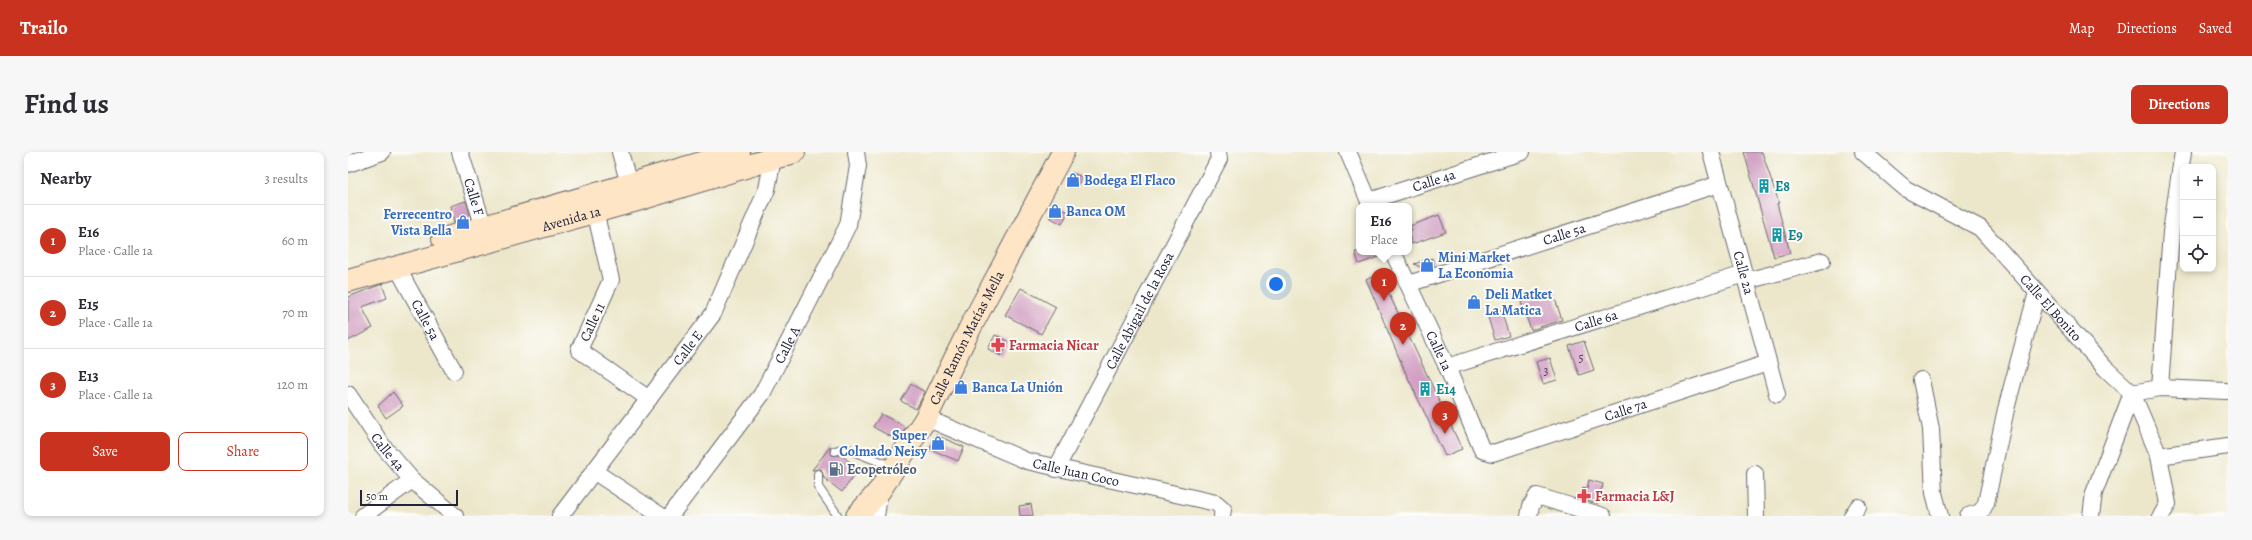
<!DOCTYPE html>
<meta charset="utf-8">
<style>
body{margin:0;font-family:Alegreya,serif;background:#f7f7f7;color:#2b2b33}
.controls{position:absolute;right:12px;top:12px;display:grid;overflow:hidden;border-radius:8px;box-shadow:0 2px 6px #0003}
.controls button{width:36px;height:36px;display:grid;place-items:center;padding:0;border:0;border-bottom:1px solid #e1e1e2;background:#fff;color:#2b2b33;font:20px sans-serif}
.scale{position:absolute;left:12px;bottom:10px;width:98px;box-sizing:border-box;padding-left:4px;border:2px solid #22223b;border-top:0;font-size:11px;line-height:14px;white-space:nowrap;color:#22223b;-webkit-text-stroke:3px #fdfcf7;paint-order:stroke}
.you{position:absolute;left:928px;top:132px;width:14px;height:14px;margin:-10px;border:3px solid #fff;border-radius:50%;background:#1a73e8;box-shadow:0 0 0 6px #1a73e833}
.badge{display:grid;place-items:center;width:26px;height:26px;border-radius:50%;background:#c8321e;color:#fff;font-size:13px;font-weight:700}
.pin{position:absolute;translate:-50% -33px;filter:drop-shadow(0 1px 2px #0008)}
.pin::after{content:'';position:absolute;top:21px;width:14px;height:12px;background:inherit;clip-path:polygon(0 0,100% 0,50% 100%)}
.popup{position:absolute;left:1008px;top:51px;width:56px;height:52px;box-sizing:border-box;display:grid;place-content:center;border-radius:8px;background:#fff;filter:drop-shadow(0 1px 3px #0005);font-size:13px;white-space:nowrap;color:#7c7c81}
.popup b{font-size:15px;color:#2b2b33}
.popup::after{content:'';position:absolute;left:50%;top:100%;margin-left:-8px;border:8px solid transparent;border-top-color:#fff}
.list{margin:0;padding:0;list-style:none}
h2{display:flex;justify-content:space-between;align-items:center;height:52px;margin:0;padding:0 16px;font-size:17px}
h2 small{font-size:13px;font-weight:400;color:#7c7c81}
.list li{display:grid;grid-template-columns:26px 1fr auto;gap:12px;align-items:center;box-sizing:border-box;height:72px;padding:0 16px;border-top:1px solid #e1e1e2}
.list b{display:block;font-size:15px;white-space:nowrap}
.list p{margin:0;font-size:13px;white-space:nowrap;color:#7c7c81}
.list em{font-size:13px;font-style:normal;color:#7c7c81}
.actions{display:flex;gap:8px;padding:12px 16px}
.actions a{flex:1;padding:9px 0;border:1px solid #c8321e;border-radius:8px;text-align:center;font-size:14px;color:#c8321e}
.actions .main{background:#c8321e;color:#fff}
.icon{flex:none;width:22px;height:22px;fill:none;stroke:currentColor;stroke-width:2;stroke-linecap:round;stroke-linejoin:round}
.map{position:relative;flex:none;width:1880px;height:364px;overflow:hidden;border-radius:8px}
header{display:flex;align-items:center;gap:24px;box-sizing:border-box;height:56px;padding:0 20px;background:#c8321e;color:#fff}
header strong{font-size:19px}
nav{display:flex;gap:22px;margin-inline-start:auto;font-size:14px}
.intro{display:flex;align-items:center;justify-content:space-between;box-sizing:border-box;height:96px;padding:0 24px}
h1{margin:0;font-size:28px}
.button{padding:10px 18px;border-radius:8px;background:#c8321e;color:#fff;font-size:14px;font-weight:700}
main{display:flex;gap:24px;padding:0 24px}
aside{flex:1;background:#fff;border-radius:8px;box-shadow:0 2px 6px #0003}
.map>svg:first-child{display:block}
.building{fill:#d2a0c4}
.lines{fill:none;stroke-linecap:round;stroke-linejoin:round}
.lane-casing{stroke:#69676d;stroke-width:10}
.street-casing{stroke:#69676d;stroke-width:18}
.secondary-casing{stroke:#69676d;stroke-width:24}
.lane{stroke:#fff;stroke-width:8}
.street{stroke:#fff;stroke-width:16}
.secondary{stroke:#fde5c5;stroke-width:22}
.labels{text-anchor:middle;stroke-width:4;stroke-linejoin:round;paint-order:stroke}
.number-label{font-size:12px;fill:#4e425d}
.shop-label{font-size:14px;font-weight:bold;fill:#366cbe;stroke:#fdfcf7;text-anchor:start}
.street-label{font-size:14px;fill:#22223b;stroke:#fdfcf7}
.culture-label{font-size:14px;font-weight:bold;fill:#0d838f;stroke:#fdfcf7;text-anchor:start}
.health-label{font-size:14px;font-weight:bold;fill:#be3a42;stroke:#fdfcf7;text-anchor:start}
.service-label{font-size:14px;font-weight:bold;fill:#4e5e75;stroke:#fdfcf7;text-anchor:start}
</style>
<header>
<strong>Trailo</strong>
<nav><a>Map</a><a>Directions</a><a>Saved</a></nav>
</header>
<div class="intro"><h1>Find us</h1><a class="button">Directions</a></div>
<main>
<aside>
<h2>Nearby<small>3 results</small></h2>
<ul class="list">
<li><span class="badge">1</span><div><b>E16</b><p>Place · Calle 1a</p></div><em>60 m</em></li>
<li><span class="badge">2</span><div><b>E15</b><p>Place · Calle 1a</p></div><em>70 m</em></li>
<li><span class="badge">3</span><div><b>E13</b><p>Place · Calle 1a</p></div><em>120 m</em></li>
</ul>
<div class="actions"><a class="main">Save</a><a>Share</a></div>
</aside>
<div class="map">
<svg width="1880" height="364" viewBox="0 0 1880 364">
<rect width="100%" height="100%" fill="#fdfcf7"/>
<filter id="ink" filterUnits="userSpaceOnUse"><feTurbulence type="fractalNoise" baseFrequency=".025" numOctaves="2"/><feDisplacementMap in="SourceGraphic" scale="8" xChannelSelector="R" yChannelSelector="G"/><feConvolveMatrix kernelMatrix="1 2 1 2 8 2 1 2 1" color-interpolation-filters="sRGB"/></filter>
<filter id="wash" filterUnits="userSpaceOnUse"><feTurbulence type="fractalNoise" baseFrequency=".012" numOctaves="4" result="noise"/><feDisplacementMap in="SourceGraphic" scale="16" xChannelSelector="R" yChannelSelector="G"/><feGaussianBlur stdDeviation="0.9" result="paint"/><feColorMatrix in="noise" values="0 0 0 0 0 0 0 0 0 0 0 0 0 0 0 0 0 1.4 0 .05"/><feComposite in="paint" operator="in"/></filter>
<g filter="url(#wash)">
<rect width="100%" height="100%" fill="#ece7cb"/>
<g id="blocks">
<path class="building" d="M1396,0H1414L1431,51H1429L1442,101L1426,105Z
M724,21L734,25L729,35L720,30Z
M118,49L123,66L106,71L102,54Z
M707,54L720,60L714,72L701,65Z
M1091,63L1098,80L1064,92L1061,83V80L1064,79L1062,74Z
M1007,100H1036V103L1011,112Z
M1084,106L1086,114L1076,117L1066,112Z
M1032,123L1114,297L1097,304L1055,215L1018,127Z
M34,132L39,146L14,155L25,176L0,189V145Z
M673,136L708,155L693,182L657,163Z
M1205,141L1214,168L1183,178L1173,150Z
M1153,158L1161,184L1147,188L1139,162Z
M647,183L660,189L653,204L640,197Z
M1236,189L1246,218L1231,223L1221,194Z
M1202,206L1209,228L1195,232L1188,210Z
M563,232L577,240L568,257L553,249Z
M45,240L55,254L38,266L30,254Z
M533,262L558,275L549,288L525,275Z
M588,283L616,295L610,309L582,297Z
M482,295L484,303H493L511,317L494,340L476,326L473,317L464,318Z
M1241,328L1255,332L1250,352L1232,347L1235,336L1239,337Z
M683,352L685,364H672L671,354Z"/>
</g>
</g>
<g filter="url(#ink)">
<use href="#blocks" fill-opacity="0" stroke="#69676d" stroke-width="1"/>
<g class="lines">
<defs>
<path id="lane" d="M487,299L497,296L546,315
M470,322V335L490,364"/>
<g id="street">
<path id="s1" d="M112,0L139,85"/>
<path d="M272,0L284,43"/>
<path d="M1000,0L1023,54"/>
<path id="s2" d="M1363,0L1429,242"/>
<path id="s3" d="M1515,0L1558,37L1632,76L1758,217L1784,241L1811,304L1820,352L1813,364"/>
<path d="M0,12L34,0"/>
<path id="s4" d="M1021,49L1174,0"/>
<path d="M247,59L263,128L231,198L301,247"/>
<path id="s5" d="M1045,100L1099,215L1134,298L1145,301L1420,211"/>
<path id="s6" d="M49,115L106,219"/>
<path d="M1398,129L1474,109"/>
<path id="s7" d="M1060,132L1371,32"/>
<path id="s8" d="M1099,215L1396,122"/>
<path d="M1573,228L1583,277L1586,341L1592,364"/>
<path d="M1812,236L1823,80L1835,0"/>
<path d="M1784,241L1812,236L1878,239"/>
<path id="s9" d="M0,242L34,293L64,328L107,364"/>
<path id="s10" d="M578,266L679,309L868,351L875,357L874,364"/>
<path d="M1811,304L1880,294"/>
<path id="s11" d="M708,317L871,7L870,0"/>
<path d="M247,320L313,364"/>
<path d="M1407,322L1408,364"/>
<path d="M15,364L64,328"/>
<path id="s12" d="M212,364L365,162L419,37L425,6"/>
<path id="s13" d="M322,364L414,242L500,73L510,14L508,0"/>
<path d="M528,364L532,338"/>
<path d="M1181,364L1183,354L1189,344L1255,364"/>
<path d="M1504,364L1510,355"/>
<path d="M1620,364L1633,360L1638,351L1658,257L1689,140"/>
<path d="M1743,364L1746,341L1784,241"/>
</g>
<g id="secondary">
<path d="M95,87L391,0"/>
<path id="s14" d="M0,129L286,49L446,0"/>
<path id="s15" d="M509,364L532,338L578,266L621,178L715,0"/>
</g>
</defs>
<use href="#lane" class="lane-casing"/>
<use href="#street" class="street-casing"/>
<use href="#secondary" class="secondary-casing"/>
<use href="#lane" class="lane"/>
<use href="#street" class="street"/>
<use href="#secondary" class="secondary"/>
</g>
</g>
<defs>
<symbol id="shop-bare" viewBox="-9 -9 18 18"><path d="M-5-2.5h2.3a2.7 3.5 0 0 1 5.4 0H5L5.5 6h-11ZM-1.5-2.5h3a1.5 2.3 0 0 0-3 0Z" fill="#3f7fe0" stroke="#fdfcf7" stroke-width="2.5" paint-order="stroke"/></symbol>
<symbol id="building-bare" viewBox="-9 -9 18 18"><path d="M-4-6H4V6H1V3H-1V6H-4ZM-2.5-4.3h1.7v1.8h-1.7ZM.8-4.3h1.7v1.8H.8ZM-2.5-1h1.7V.8h-1.7ZM.8-1h1.7V.8H.8Z" fill="#0f9aa8" stroke="#fdfcf7" stroke-width="2.5" paint-order="stroke"/></symbol>
<symbol id="pharmacy-bare" viewBox="-9 -9 18 18"><path d="M-2-6h4v4h4v4h-4v4h-4v-4h-4v-4h4Z" fill="#e0444e" stroke="#fdfcf7" stroke-width="2.5" paint-order="stroke"/></symbol>
<symbol id="fuel-bare" viewBox="-9 -9 18 18"><path d="M-5.5-6h7V0h2V4h1.3V-2.5L3-4.5l.8-.8L6-3V5H2.5V1h-1V6h-7ZM-4.2-4.7v3.2H.2V-4.7Z" fill="#5c6f8a" stroke="#fdfcf7" stroke-width="2.5" paint-order="stroke"/></symbol>
</defs>
<g fill-rule="evenodd">
<use href="#shop-bare" x="715" y="18" width="20" height="20"/>
<use href="#building-bare" x="1406" y="24" width="20" height="20"/>
<use href="#shop-bare" x="697" y="49" width="20" height="20"/>
<use href="#shop-bare" x="105" y="60" width="20" height="20"/>
<use href="#building-bare" x="1419" y="73" width="20" height="20"/>
<use href="#shop-bare" x="1069" y="103" width="20" height="20"/>
<use href="#shop-bare" x="1116" y="140" width="20" height="20"/>
<use href="#pharmacy-bare" x="640" y="183" width="20" height="20"/>
<use href="#shop-bare" x="603" y="225" width="20" height="20"/>
<use href="#building-bare" x="1067" y="227" width="20" height="20"/>
<use href="#shop-bare" x="580" y="281" width="20" height="20"/>
<use href="#fuel-bare" x="478" y="307" width="20" height="20"/>
<use href="#pharmacy-bare" x="1226" y="334" width="20" height="20"/>
</g>
<g class="labels">
<g class="number-label">
<text x="1233" y="210">5</text>
<text x="1198" y="223">3</text>
</g>
<g class="shop-label">
<text x="736" y="33">Bodega El Flaco</text>
<text x="718" y="64">Banca OM</text>
<text x="104" y="67" text-anchor="end">Ferrecentro<tspan x="104" dy="16">Vista Bella</tspan></text>
<text x="1090" y="110">Mini Market<tspan x="1090" dy="16">La Economia</tspan></text>
<text x="1137" y="147">Deli Matket<tspan x="1137" dy="16">La Matica</tspan></text>
<text x="624" y="240">Banca La Unión</text>
<text x="579" y="288" text-anchor="end">Super<tspan x="579" dy="16">Colmado Neisy</tspan></text>
</g>
<g class="street-label">
<text dy="5" stroke="none"><textPath href="#s4" startOffset="68">Calle 4a</textPath></text>
<text dy="5" stroke="none"><textPath href="#s1" startOffset="47">Calle F</textPath></text>
<text dy="5" stroke="none"><textPath href="#s14" startOffset="232">Avenida 1a</textPath></text>
<text dy="5" stroke="none"><textPath href="#s7" startOffset="164">Calle 5a</textPath></text>
<text dy="5" stroke="none"><textPath href="#s2" startOffset="125">Calle 2a</textPath></text>
<text dy="5" stroke="none"><textPath href="#s3" startOffset="247">Calle El Bonito</textPath></text>
<text dy="5" stroke="none"><textPath href="#s11" startOffset="179">Calle Abigail de la Rosa</textPath></text>
<text dy="5" stroke="none"><textPath href="#s6" startOffset="60">Calle 5a</textPath></text>
<text dy="5" stroke="none"><textPath href="#s8" startOffset="156">Calle 6a</textPath></text>
<text transform="translate(244 170) rotate(-65)" y="5">Calle 11</text>
<text dy="5" stroke="none"><textPath href="#s15" startOffset="210">Calle Ramón Matías Mella</textPath></text>
<text dy="5" stroke="none"><textPath href="#s13" startOffset="208">Calle A</textPath></text>
<text dy="5" stroke="none"><textPath href="#s12" startOffset="211">Calle E</textPath></text>
<text dy="5" stroke="none"><textPath href="#s5" startOffset="109">Calle 1a</textPath></text>
<text dy="5" stroke="none"><textPath href="#s5" startOffset="368">Calle 7a</textPath></text>
<text dy="5" stroke="none"><textPath href="#s9" startOffset="70">Calle 4a</textPath></text>
<text dy="5" stroke="none"><textPath href="#s10" startOffset="160">Calle Juan Coco</textPath></text>
</g>
<g class="culture-label">
<text x="1427" y="39">E8</text>
<text x="1440" y="88">E9</text>
<text x="1088" y="242">E14</text>
</g>
<g class="health-label">
<text x="661" y="198">Farmacia Nicar</text>
<text x="1247" y="349">Farmacia L&amp;J</text>
</g>
<g class="service-label">
<text x="499" y="322">Ecopetróleo</text>
</g>
</g>
</svg>
<div class="controls">
<button>+</button>
<button>−</button>
<button><svg class="icon" aria-label="locate" viewBox="0 0 24 24"><circle cx="12" cy="12" r="6"/><path d="M12 2v4M12 18v4M2 12h4M18 12h4"/></svg></button>
</div>
<div class="scale">50 m</div>
<div class="you"></div>
<div class="pin badge" style="left:1036px;top:149px">1</div>
<div class="popup"><b>E16</b>Place</div>
<div class="pin badge" style="left:1055px;top:193px">2</div>
<div class="pin badge" style="left:1097px;top:282px">3</div>
</div>
</main>
